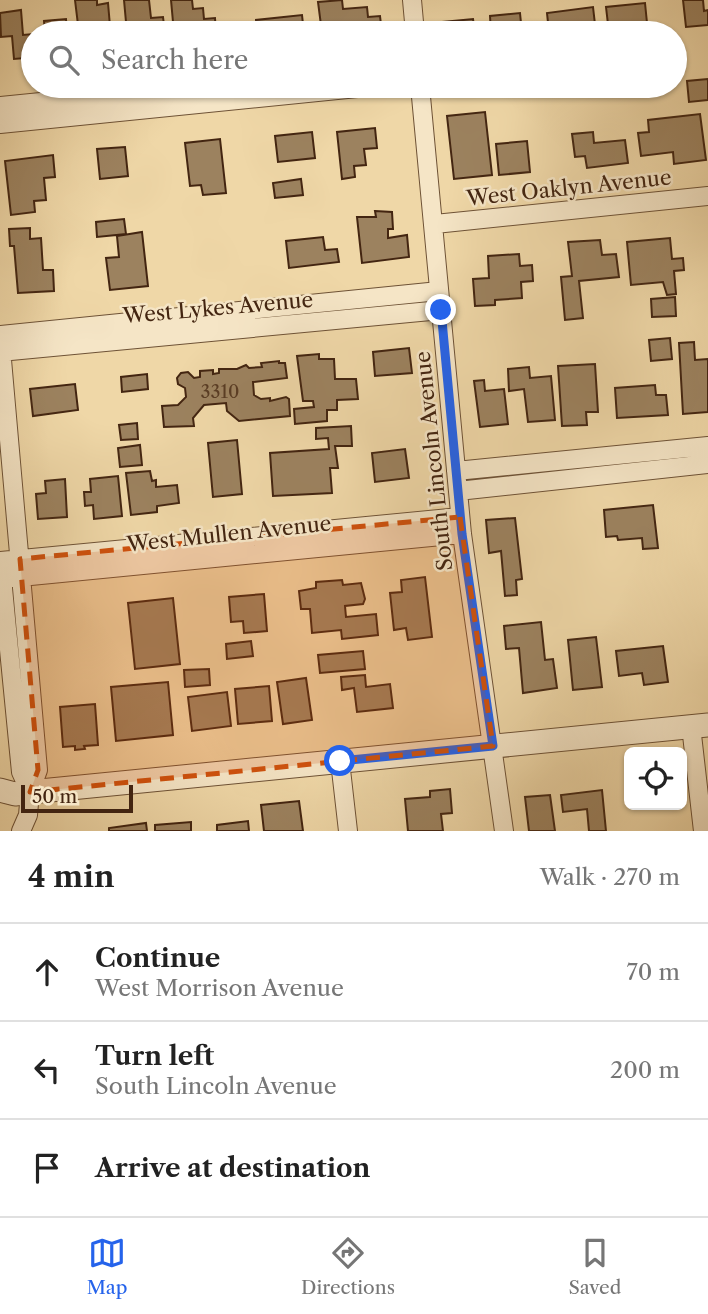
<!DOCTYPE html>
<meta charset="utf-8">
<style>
body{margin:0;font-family:"Libre Caslon Text",serif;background:#f6f6f6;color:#222}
.controls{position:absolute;right:21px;bottom:21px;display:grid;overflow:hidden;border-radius:10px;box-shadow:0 2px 5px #0004}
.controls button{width:63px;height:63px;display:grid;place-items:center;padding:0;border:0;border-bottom:2px solid #e0e0e0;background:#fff;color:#222;font:35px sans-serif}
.scale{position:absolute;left:21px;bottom:18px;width:112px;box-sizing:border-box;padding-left:7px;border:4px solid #432511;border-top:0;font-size:19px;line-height:24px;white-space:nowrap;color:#432511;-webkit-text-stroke:5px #f5e5c6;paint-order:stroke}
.stop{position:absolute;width:21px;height:21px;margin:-16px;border:5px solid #2563eb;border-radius:50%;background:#fff}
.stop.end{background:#2563eb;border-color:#fff;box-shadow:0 2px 7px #0008}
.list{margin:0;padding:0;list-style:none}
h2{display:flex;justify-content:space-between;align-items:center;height:91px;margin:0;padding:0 28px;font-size:30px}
h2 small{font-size:23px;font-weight:400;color:#767676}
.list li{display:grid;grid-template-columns:46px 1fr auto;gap:21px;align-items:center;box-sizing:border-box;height:98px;padding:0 28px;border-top:2px solid #e0e0e0}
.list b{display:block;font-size:26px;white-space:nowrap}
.list p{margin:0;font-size:23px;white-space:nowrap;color:#767676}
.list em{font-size:23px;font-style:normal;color:#767676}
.icon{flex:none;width:38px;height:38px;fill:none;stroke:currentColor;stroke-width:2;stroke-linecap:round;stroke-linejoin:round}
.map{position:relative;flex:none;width:708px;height:831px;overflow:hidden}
.search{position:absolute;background:#fff;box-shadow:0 2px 5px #0004;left:21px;right:21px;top:21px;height:77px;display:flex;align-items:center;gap:18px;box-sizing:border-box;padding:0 24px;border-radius:38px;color:#767676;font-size:26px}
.sheet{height:385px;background:#fff}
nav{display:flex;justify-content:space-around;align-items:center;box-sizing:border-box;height:98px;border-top:2px solid #e0e0e0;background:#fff;font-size:19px;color:#767676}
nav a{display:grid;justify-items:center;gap:4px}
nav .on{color:#2563eb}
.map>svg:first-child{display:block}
.building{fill:#9c825f;stroke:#432511;stroke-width:2}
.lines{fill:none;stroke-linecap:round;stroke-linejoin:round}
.minor-casing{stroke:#6e5236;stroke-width:20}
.tertiary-casing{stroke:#6e5236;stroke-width:25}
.minor{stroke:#f5e5c6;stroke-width:18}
.tertiary{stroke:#f5e5c6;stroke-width:23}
.route{stroke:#2563eb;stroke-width:9}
.marked{fill:#cf510d;fill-opacity:0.2;stroke:#cf510d;stroke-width:5;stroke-dasharray:14 9;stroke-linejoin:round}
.labels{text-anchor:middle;stroke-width:5;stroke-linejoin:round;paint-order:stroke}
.number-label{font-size:18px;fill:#593c24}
.street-label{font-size:21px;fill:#432511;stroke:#f5e5c6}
</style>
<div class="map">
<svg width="708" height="831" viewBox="0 0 708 831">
<rect width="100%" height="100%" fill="#efd7a7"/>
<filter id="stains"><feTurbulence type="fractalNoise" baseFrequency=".00286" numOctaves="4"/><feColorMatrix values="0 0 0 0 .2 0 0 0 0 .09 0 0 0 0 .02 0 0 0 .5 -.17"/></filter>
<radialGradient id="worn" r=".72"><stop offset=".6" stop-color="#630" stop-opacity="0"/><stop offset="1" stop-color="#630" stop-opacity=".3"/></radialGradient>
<path class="building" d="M75,0H97V5L108,3L110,26L121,25L122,33H79Z
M124,0H149L151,18L163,17L165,33H127Z
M171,0H192L193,9L203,8L204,19L215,18L216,33H174Z
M342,0L343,9L367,7L368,17L380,16L382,33H322L318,2Z
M683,0H703L704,11L708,10V25L686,27Z
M645,3L648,33H609L606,7Z
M593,7L596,33H561V30L549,32L547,13Z
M21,10L23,35L33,34V70H26L25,58L14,59L12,36L1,37L0,13Z
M520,13L522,33H491L490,16Z
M302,15L304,33H257L256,20Z
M66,19L67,33H38H45L44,21Z
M473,19L475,33H445L443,22Z
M708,79V100L689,102L687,81Z
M485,112L492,175L454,179L447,116Z
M700,114L706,160L674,164L673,152L641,156L638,133L649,132L648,120Z
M375,128L377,148L364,149L366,165L354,166L355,177L342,179L337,132Z
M312,132L315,158L278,162L275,136Z
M593,132L594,143L625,140L628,163L587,168L585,156L575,157L572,134Z
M220,139L226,193L203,195L201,185L190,186L185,143Z
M527,141L530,172L499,175L496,144Z
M125,147L128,176L100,179L97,149Z
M53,155L55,177L44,178L46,200L34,201L35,212L11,215L5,161Z
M301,179L303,195L275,198L273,183Z
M375,211L392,212L393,229H388V238L407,235L409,257L362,263L357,217H376Z
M124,219L126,234L97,237L96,222Z
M30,228V239L41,238L43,270H53L54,291L18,293L14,246H10L9,229Z
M142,232L148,286L110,290L106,258L119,257L117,236Z
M323,237L325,250L337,249L339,262L289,268L286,241Z
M670,238L672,259L683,258L684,270L674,271L676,294L667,295L663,282L631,285L627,242Z
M600,240L602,255L616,254L619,277L579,281L583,318L565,320L561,277L572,276L568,242Z
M519,254L520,266L532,265L533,281L521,282L522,298L495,300V305L475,306L473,279L489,278L488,256Z
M675,297L676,316L652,317L651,299Z
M670,338L672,359L651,361L649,340Z
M694,342L695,360L708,359V412L683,414L679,343Z
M409,348L412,373L375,376L373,352Z
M319,354V359H334L335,379H356L358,399L337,400V410H327V421L295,424L294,409L314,407L313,401H303L297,356Z
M279,361V363H285L287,378L253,382L254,395L261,399L270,398V401L286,397L289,399L290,416L239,421L227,411L226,403L204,405L193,418L194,426L164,427L162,406L178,405L186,397L185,388L178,384L177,378L181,373L188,372L194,378L200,377V371L213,370V374L219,373V369H237L246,365L249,368L262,367L261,363Z
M595,364L598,412H586L587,425L562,426L558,366Z
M529,367L530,378L551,376L555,420L528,422L524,389L509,391L508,369Z
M147,374L148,389L122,392L121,377Z
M484,380L485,391L504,389L508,424L480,427L474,381Z
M75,384L78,410L33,416L30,389Z
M655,385L656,395H666L668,415L617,418L615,388Z
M137,423L138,439L121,440L119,425Z
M351,426L352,446H335L338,468H330L332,493L273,496L270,453L329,449L328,438L316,439V428Z
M237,440L242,494L213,497L208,443Z
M140,445L142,465L120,467L118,448Z
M405,449L409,478L375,482L372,453Z
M150,471L152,481L156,480V487L177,485L179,503L157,506V512L131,515L126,473Z
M118,476L122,516L94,519L93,505L85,506L84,492H91L90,479Z
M65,479L67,517L38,519L36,494L46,493L45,481Z
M653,505L658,548L643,549L642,538L618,540L617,536L606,537L604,510Z
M515,518L522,579L516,580L517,595L505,596L501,551L489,553L486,520Z
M425,577L432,637L408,640L406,628L394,630L390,593L402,592L401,580Z
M342,580L343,585L361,583L365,599L363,604L345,606L346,617L376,614L378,635L342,639L341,630L312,633L310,609H301L299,591L316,588V582Z
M264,594L267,631L244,633L243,621L231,622L229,597Z
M173,598L180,664L135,669L128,603Z
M541,622L545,660L553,659L557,688L523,693L519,648L506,649L504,626Z
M596,637L602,687L573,690L568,640Z
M251,641L253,656L227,659L226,644Z
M663,646L668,682L644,685L642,673L619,676L616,651Z
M363,651L365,669L320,673L318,655Z
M209,669L210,685L185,687L184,670Z
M365,675L366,687L390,684L393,708L357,712L354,688L342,690L341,677Z
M306,678L312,720L283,724L277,682Z
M168,682L173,735L116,741L111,687Z
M269,686L272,721L238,724L235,689Z
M227,692L231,726L192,731L188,697Z
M95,704L98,745L84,746L85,749L75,750V746L63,747L60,707Z
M450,789L452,813L441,814L443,831H408L405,799L430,797V791Z
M602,790L606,831H589L587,809L563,812L561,795Z
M550,795L555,831H529L525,797Z
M299,801L303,831H264L261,805Z
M248,821L249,831H217V825Z
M191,822V831H155V825Z
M146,823L147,831H109V828Z"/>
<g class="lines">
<defs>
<path id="minor" d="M412,0L415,33
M420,86L462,534L504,831
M0,106L201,86
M0,124L377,86
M435,224L708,196
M0,335L439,291
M0,337L38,770L30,792L28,815L21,831
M0,352L441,310
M456,471L708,446
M458,491L708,464
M0,561L460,517
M1,568L21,772L30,792
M0,579L462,534
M691,726L703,831
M340,761L348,831"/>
<path id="tertiary" d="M0,790L15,794L30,792L708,725"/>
</defs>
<use href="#minor" class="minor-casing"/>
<use href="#tertiary" class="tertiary-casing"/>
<use href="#minor" class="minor"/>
<use href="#tertiary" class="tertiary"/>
</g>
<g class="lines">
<path class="route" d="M340,761L493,746L462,534L441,310"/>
</g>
<path class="marked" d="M460,517L493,746L30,792L38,770L20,559Z"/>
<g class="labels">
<g class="number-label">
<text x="220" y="398">3310</text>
</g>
<g class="street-label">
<text transform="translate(569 188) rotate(-6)" y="7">West Oaklyn Avenue</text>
<text transform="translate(218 308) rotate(-5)" y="7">West Lykes Avenue</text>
<text transform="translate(434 461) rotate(-96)" y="7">South Lincoln Avenue</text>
<text transform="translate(229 534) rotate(-6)" y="7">West Mullen Avenue</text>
</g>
</g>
<rect width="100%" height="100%" filter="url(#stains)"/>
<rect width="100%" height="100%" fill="url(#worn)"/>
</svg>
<div class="controls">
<button><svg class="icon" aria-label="locate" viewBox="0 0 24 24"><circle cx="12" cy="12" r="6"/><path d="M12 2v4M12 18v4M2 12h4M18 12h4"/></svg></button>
</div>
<div class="scale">50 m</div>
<div class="stop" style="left:340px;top:761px"></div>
<div class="stop end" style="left:441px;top:310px"></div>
<div class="search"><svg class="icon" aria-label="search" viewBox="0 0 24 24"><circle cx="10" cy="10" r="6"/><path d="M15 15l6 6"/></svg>Search here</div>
</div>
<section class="sheet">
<h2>4 min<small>Walk · 270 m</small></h2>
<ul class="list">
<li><svg class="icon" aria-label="ahead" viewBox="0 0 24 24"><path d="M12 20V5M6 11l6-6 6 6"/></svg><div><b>Continue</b><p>West Morrison Avenue</p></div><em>70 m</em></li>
<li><svg class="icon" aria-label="left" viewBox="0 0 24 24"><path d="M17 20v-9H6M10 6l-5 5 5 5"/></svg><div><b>Turn left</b><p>South Lincoln Avenue</p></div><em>200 m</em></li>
<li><svg class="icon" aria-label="arrive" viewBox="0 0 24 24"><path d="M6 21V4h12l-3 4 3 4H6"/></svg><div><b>Arrive at destination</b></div></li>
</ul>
</section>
<nav>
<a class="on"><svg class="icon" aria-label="map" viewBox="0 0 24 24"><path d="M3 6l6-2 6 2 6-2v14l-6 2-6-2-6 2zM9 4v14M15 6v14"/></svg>Map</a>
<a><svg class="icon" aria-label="directions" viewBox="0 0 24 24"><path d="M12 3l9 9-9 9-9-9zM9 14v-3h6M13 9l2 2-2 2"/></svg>Directions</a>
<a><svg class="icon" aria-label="saved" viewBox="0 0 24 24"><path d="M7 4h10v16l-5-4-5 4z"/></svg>Saved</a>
</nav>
